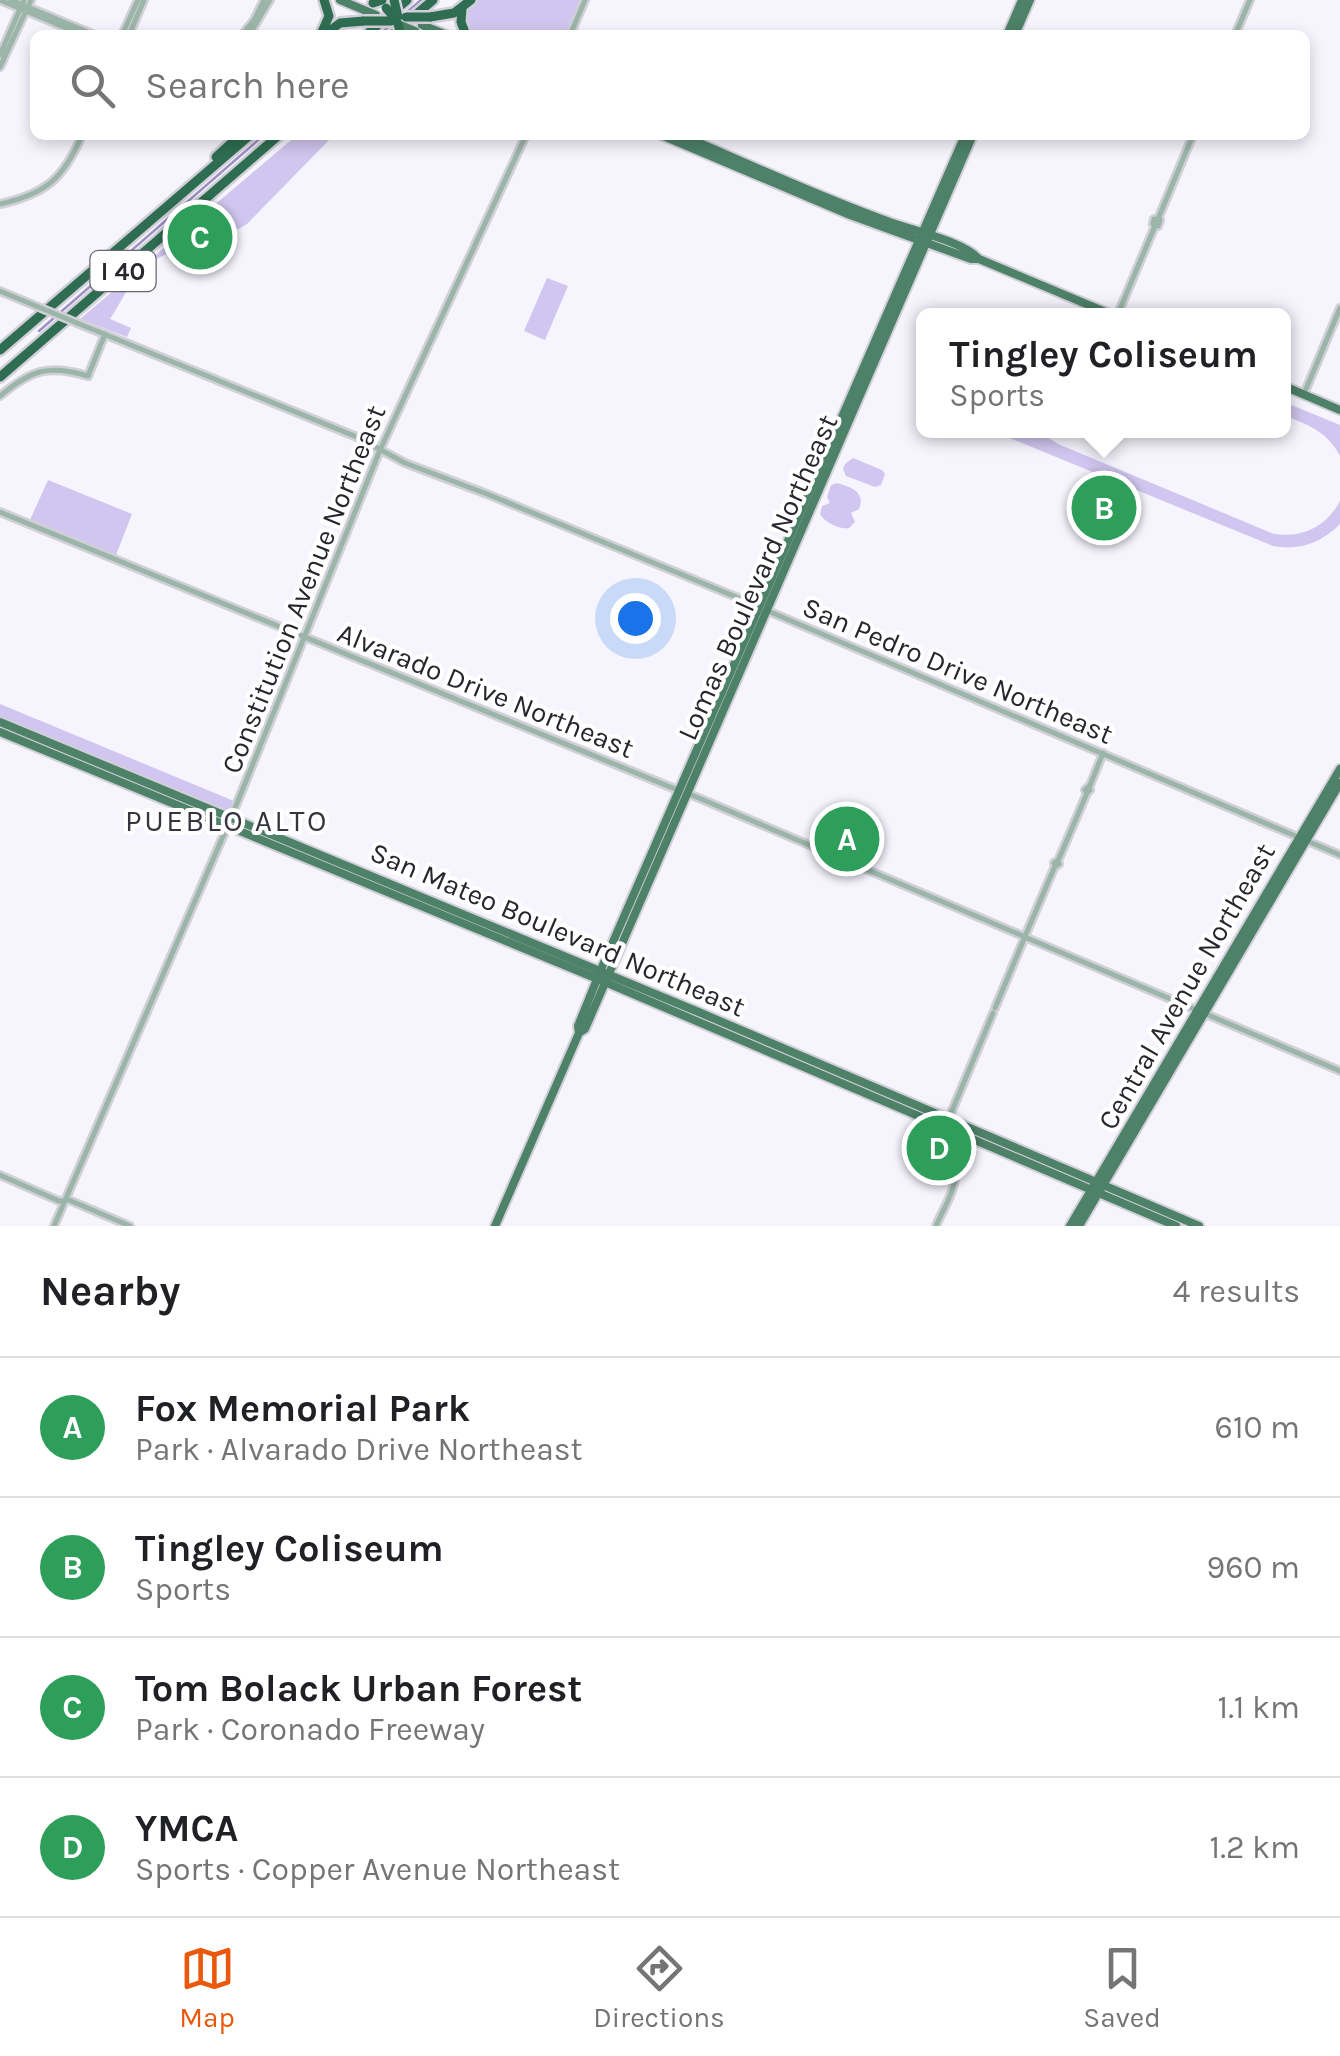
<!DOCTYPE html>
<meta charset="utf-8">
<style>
body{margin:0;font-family:Karla,sans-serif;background:#f2f2f2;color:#202124}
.you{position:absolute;left:635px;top:618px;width:35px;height:35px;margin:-25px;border:8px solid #fff;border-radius:50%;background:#1a73e8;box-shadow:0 0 0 15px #1a73e833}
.badge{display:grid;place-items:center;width:65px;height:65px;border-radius:50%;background:#ea580c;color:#fff;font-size:32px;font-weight:700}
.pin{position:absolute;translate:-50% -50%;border:5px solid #fff;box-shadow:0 2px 10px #0006}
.popup{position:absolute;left:916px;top:308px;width:375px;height:130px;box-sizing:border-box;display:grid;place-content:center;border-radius:15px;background:#fff;filter:drop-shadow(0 2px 8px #0005);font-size:32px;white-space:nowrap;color:#757577}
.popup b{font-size:38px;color:#202124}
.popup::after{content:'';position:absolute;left:50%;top:100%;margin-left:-20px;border:20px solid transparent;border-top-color:#fff}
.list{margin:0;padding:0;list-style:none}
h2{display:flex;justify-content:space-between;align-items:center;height:130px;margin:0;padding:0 40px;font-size:42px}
h2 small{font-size:32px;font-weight:400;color:#757577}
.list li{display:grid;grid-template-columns:65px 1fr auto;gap:30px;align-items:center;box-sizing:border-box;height:140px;padding:0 40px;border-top:2px solid #e0e0e0}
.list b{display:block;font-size:38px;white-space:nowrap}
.list p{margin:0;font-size:32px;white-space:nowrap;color:#757577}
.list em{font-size:32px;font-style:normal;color:#757577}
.icon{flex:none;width:55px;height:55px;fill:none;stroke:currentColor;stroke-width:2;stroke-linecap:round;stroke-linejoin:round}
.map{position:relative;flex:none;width:1340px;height:1226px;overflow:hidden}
.search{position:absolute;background:#fff;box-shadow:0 5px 15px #0003;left:30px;right:30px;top:30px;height:110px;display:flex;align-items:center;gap:25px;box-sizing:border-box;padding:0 35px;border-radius:15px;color:#757577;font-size:38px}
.sheet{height:690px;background:#fff}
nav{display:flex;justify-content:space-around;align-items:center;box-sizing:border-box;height:140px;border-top:2px solid #e0e0e0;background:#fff;font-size:28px;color:#757577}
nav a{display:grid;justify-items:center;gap:5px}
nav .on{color:#ea580c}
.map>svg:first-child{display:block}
.green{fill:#d0c6ef}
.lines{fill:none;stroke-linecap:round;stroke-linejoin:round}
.stream{stroke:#9f91c6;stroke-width:2.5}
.minor-casing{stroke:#d1cfd7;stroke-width:10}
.major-casing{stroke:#d1cfd7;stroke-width:12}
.highway-casing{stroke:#d1cfd7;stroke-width:14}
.minor{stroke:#9bb6a8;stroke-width:5}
.major{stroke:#4d8168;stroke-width:8}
.highway{stroke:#2e6d52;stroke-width:9}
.minor-bridge-casing{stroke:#d1cfd7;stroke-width:10;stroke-linecap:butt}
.major-bridge-casing{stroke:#d1cfd7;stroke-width:12;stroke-linecap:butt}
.highway-bridge-casing{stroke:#d1cfd7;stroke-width:14;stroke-linecap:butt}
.minor-bridge{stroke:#9bb6a8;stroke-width:5}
.major-bridge{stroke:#4d8168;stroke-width:8}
.highway-bridge{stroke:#2e6d52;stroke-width:9}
.labels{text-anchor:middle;stroke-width:8;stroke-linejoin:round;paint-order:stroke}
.shield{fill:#fff;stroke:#68676b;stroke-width:2.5}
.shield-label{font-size:25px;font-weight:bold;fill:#28262c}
.street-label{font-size:28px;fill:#28262c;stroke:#fff}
.neighbourhood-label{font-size:30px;letter-spacing:2.5px;fill:#373440;stroke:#fff}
</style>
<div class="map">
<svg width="1340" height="1226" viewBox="0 0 1340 1226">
<rect width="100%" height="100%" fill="#f6f4fd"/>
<path class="green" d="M475,0H580L565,35H471L464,23V13Z
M297,135H334L247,224C218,243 160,247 140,272C128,286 120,304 110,319L131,328L127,337L80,319Z
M547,278L568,286L545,340L524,331Z
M1284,402L1340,425V456C1328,432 1308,425 1284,415Z
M999,431H1038L1058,444L1274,534C1303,538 1326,527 1340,501V524C1321,543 1299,551 1273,546L1000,434Z
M853,458L882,470L885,474L881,485L875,487L846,476L843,469L845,464Z
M48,480L132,514L116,555L30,520Z
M837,483C851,487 866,492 859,509L851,513L855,522L849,528C840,530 824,522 820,514L822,506L830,503L827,497L831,485Z
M0,704L234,801L230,809L224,811L193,796H187L0,719Z
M823,814L881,838L870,865L812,841Z"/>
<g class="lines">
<path class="stream" d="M407,12L421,0
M379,35L393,23
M39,331L264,135"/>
<defs>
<path id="minor" d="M0,0L83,35
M11,0L95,35
M122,35L138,0
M129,35L144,0
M242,35L254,20L264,0
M249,35L270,0
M570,35L585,0
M1235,35L1250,0
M0,55L24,0
M0,67L31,0
M0,204C46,194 64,178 82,135
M1154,219L1160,220L1158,226L1153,224Z
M1158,219L1193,135
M0,291L36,306
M1117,316L1155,226
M77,323L357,437L405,463L487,494L758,606
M1304,394L1340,308
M0,396C31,370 48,364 88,376L105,334
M0,512L680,791
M768,611L1340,855
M1088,787L1090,790L1087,793L1085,790Z
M1089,788L1103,753
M687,793L1023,936
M1057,861L1059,864L1056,866L1054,863Z
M1058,861L1087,793
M1026,934L1055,866
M1027,938L1340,1071
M995,1008L1024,939
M949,1118L993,1013
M0,1175L59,1201L69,1200L130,1226
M54,1226L231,818L380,450L526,135
M936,1226C943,1209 957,1189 955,1170C953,1156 946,1144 947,1129"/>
<path id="major" d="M340,0L376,15
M422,25L447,35
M1007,35L1022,0
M1015,35L1030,0
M661,135L850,215L971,259H979L1115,316
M681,135C749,164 817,196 887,221C910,230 963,241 979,259
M1284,386L1340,410
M0,722L701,1013L1199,1226
M0,732L605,982L1176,1226
M579,1033L585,1029L973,135
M948,1147L953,1135L958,1132
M495,1226L579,1033L578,1026L602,967L965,135
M1070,1226L1340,769
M1079,1226L1340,783"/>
<path id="highway" d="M373,3L382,0
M462,9L461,22L466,35
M430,17L454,13L471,0
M321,34L329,16L324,0
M324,35L340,23L364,21
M366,35L407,0
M392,35L433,0
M216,157L240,135
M0,350L250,135
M0,377L279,135"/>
</defs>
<use href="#minor" class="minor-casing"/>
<use href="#major" class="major-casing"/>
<use href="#highway" class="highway-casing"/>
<use href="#minor" class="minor"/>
<use href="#major" class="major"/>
<use href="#highway" class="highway"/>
<defs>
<path id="minor-bridge" d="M36,306L77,323"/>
<path id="major-bridge" d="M398,24L415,31"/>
<path id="highway-bridge" d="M394,0L398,17
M386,8L394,17
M406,17H430
M364,21H391
M398,24L401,35"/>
</defs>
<use href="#minor-bridge" class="minor-bridge-casing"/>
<use href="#major-bridge" class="major-bridge-casing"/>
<use href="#highway-bridge" class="highway-bridge-casing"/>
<use href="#minor-bridge" class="minor-bridge"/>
<use href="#major-bridge" class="major-bridge"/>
<use href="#highway-bridge" class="highway-bridge"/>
</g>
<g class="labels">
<rect class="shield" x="90.5" y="251" width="65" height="40" rx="8"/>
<g class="shield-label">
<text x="123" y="280">I 40</text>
</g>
<g class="street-label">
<text transform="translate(757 577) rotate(-66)" y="10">Lomas Boulevard Northeast</text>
<text transform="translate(303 589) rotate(-68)" y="10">Constitution Avenue Northeast</text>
<text transform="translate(958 670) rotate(23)" y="10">San Pedro Drive Northeast</text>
<text transform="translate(486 690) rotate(22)" y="10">Alvarado Drive Northeast</text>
<text transform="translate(558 929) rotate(23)" y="10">San Mateo Boulevard Northeast</text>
<text transform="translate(1186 986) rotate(-60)" y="10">Central Avenue Northeast</text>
</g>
<g class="neighbourhood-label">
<text x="227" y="831">PUEBLO ALTO</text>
</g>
</g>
</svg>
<div class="you"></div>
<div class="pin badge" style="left:847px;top:839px;background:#2e9e5b">A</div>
<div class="pin badge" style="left:1104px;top:508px;background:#2e9e5b">B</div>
<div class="popup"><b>Tingley Coliseum</b>Sports</div>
<div class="pin badge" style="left:200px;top:237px;background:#2e9e5b">C</div>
<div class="pin badge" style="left:939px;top:1148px;background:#2e9e5b">D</div>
<div class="search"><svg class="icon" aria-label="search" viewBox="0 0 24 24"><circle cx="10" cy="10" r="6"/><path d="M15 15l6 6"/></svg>Search here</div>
</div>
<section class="sheet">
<h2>Nearby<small>4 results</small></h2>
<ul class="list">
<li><span class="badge" style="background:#2e9e5b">A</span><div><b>Fox Memorial Park</b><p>Park · Alvarado Drive Northeast</p></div><em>610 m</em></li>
<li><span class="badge" style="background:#2e9e5b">B</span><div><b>Tingley Coliseum</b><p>Sports</p></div><em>960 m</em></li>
<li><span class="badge" style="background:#2e9e5b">C</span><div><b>Tom Bolack Urban Forest</b><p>Park · Coronado Freeway</p></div><em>1.1 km</em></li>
<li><span class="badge" style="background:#2e9e5b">D</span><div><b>YMCA</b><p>Sports · Copper Avenue Northeast</p></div><em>1.2 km</em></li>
</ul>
</section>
<nav>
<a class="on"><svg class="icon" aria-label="map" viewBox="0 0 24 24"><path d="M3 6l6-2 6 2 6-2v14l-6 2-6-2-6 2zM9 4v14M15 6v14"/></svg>Map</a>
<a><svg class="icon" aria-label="directions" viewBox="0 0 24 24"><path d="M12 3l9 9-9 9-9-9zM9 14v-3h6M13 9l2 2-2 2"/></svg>Directions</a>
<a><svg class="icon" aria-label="saved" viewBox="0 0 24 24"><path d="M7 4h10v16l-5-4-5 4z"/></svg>Saved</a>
</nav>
